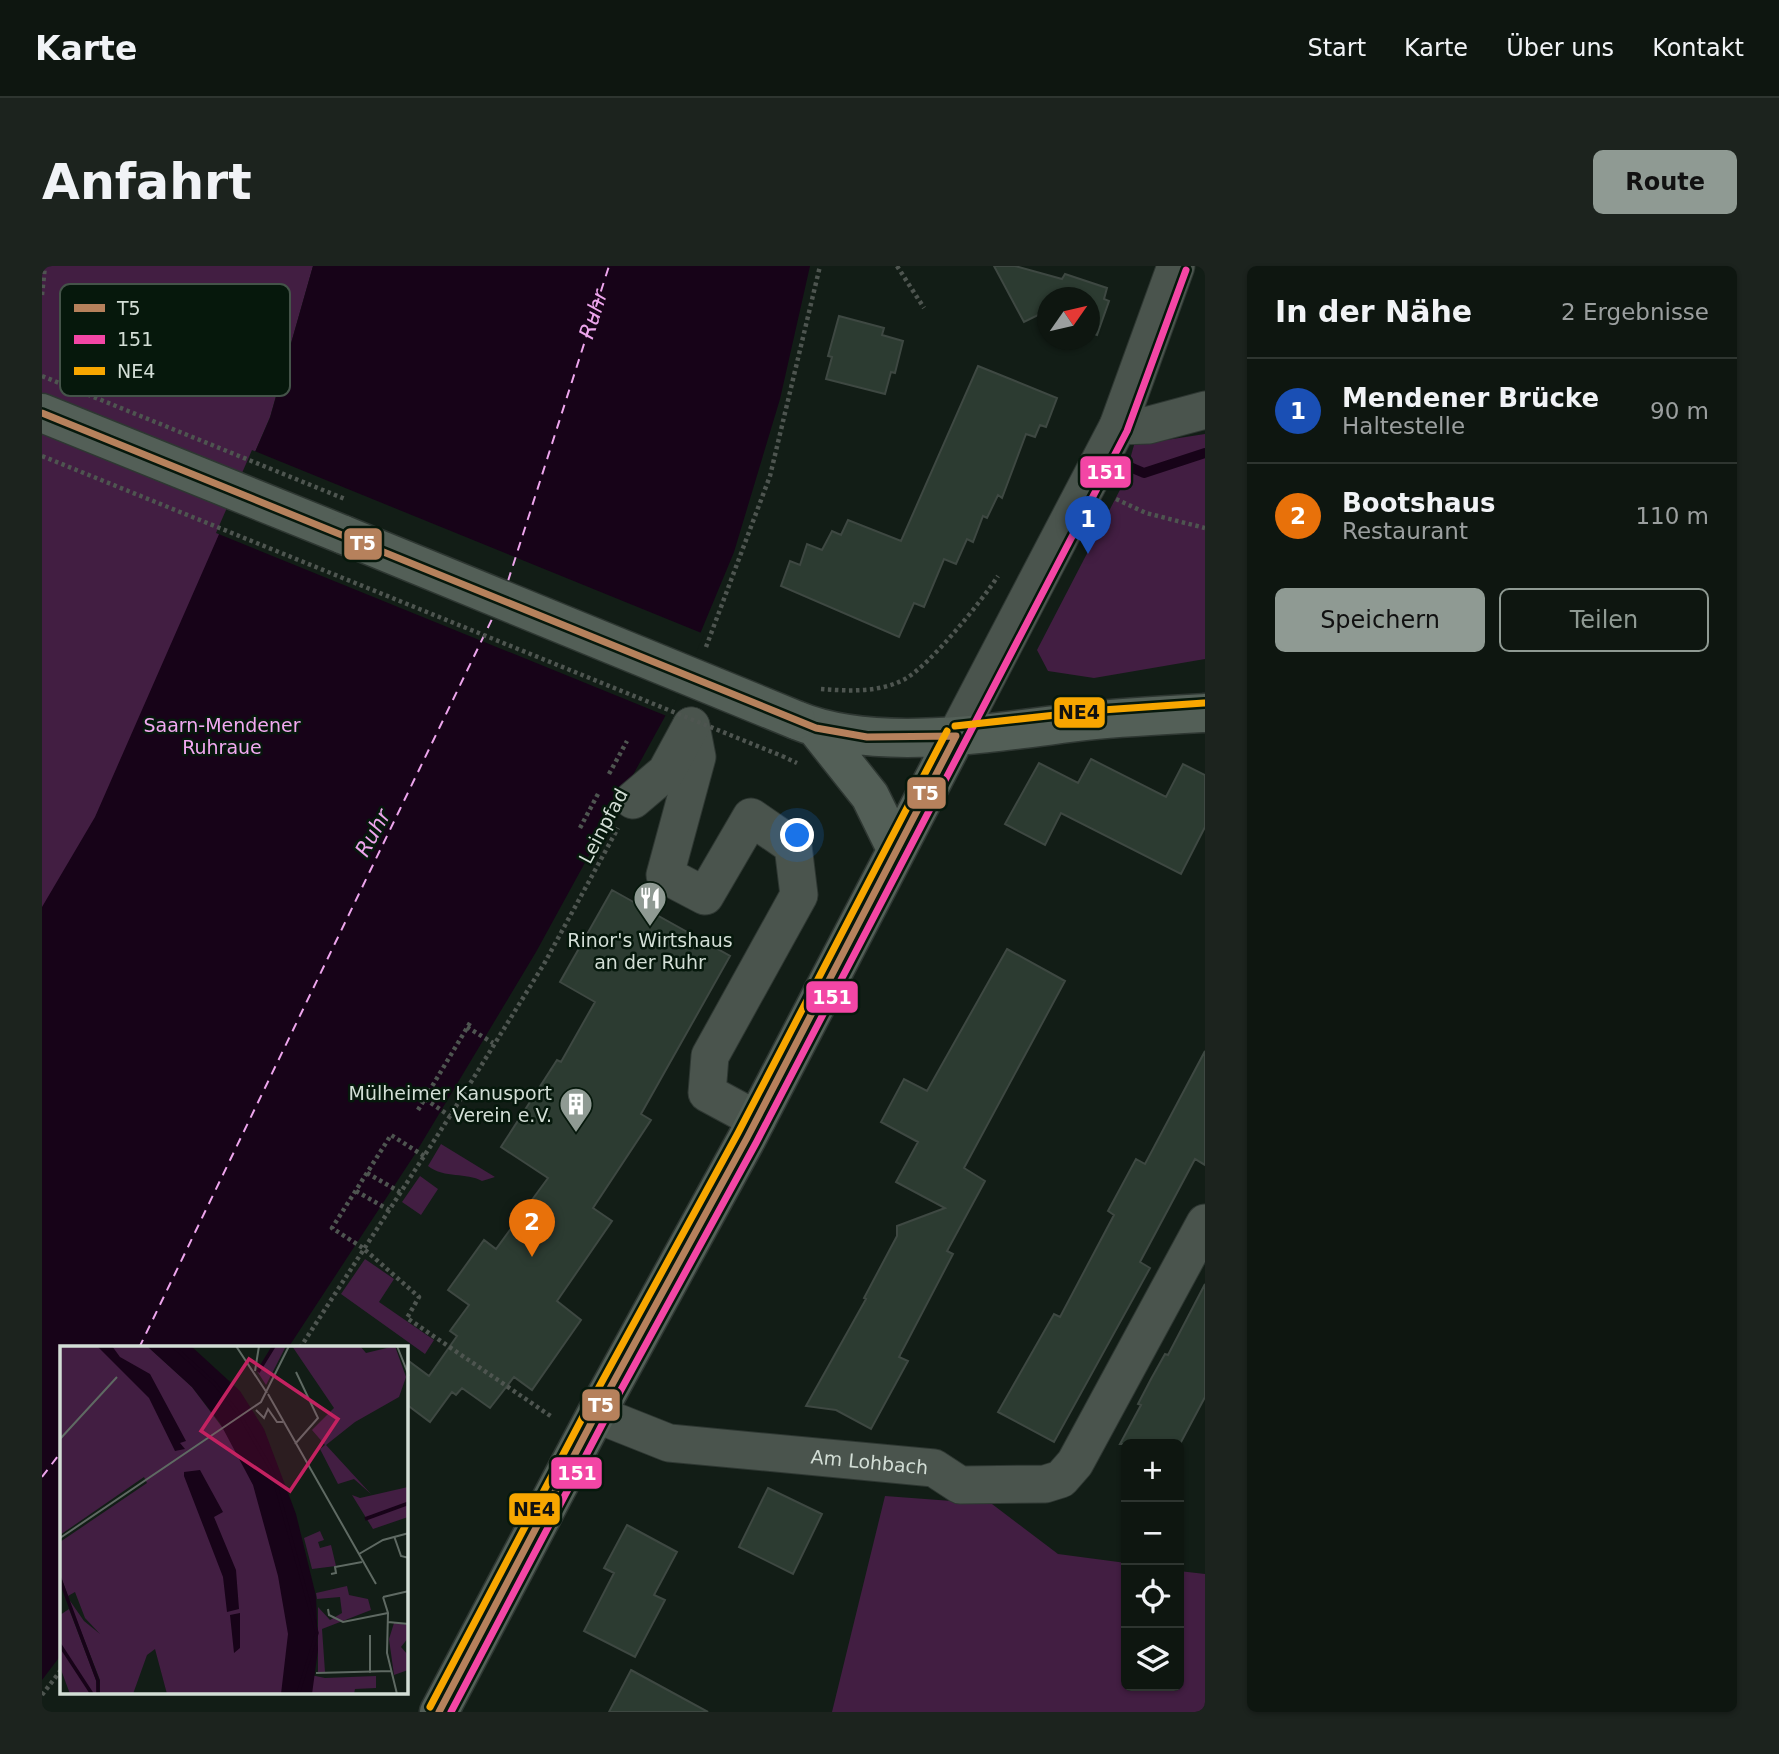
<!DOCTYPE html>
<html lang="de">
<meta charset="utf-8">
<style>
body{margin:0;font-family:"DejaVu Sans",sans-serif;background:#1c231e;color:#f1f3f6}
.controls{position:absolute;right:21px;bottom:21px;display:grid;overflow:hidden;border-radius:10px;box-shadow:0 2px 5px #0004}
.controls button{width:63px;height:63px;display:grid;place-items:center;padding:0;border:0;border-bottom:2px solid #2e3530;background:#0e1610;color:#f1f3f6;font:35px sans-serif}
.compass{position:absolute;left:995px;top:21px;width:63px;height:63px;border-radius:50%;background:#0e1610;box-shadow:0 2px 5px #0004;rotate:56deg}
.you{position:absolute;left:756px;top:570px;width:24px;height:24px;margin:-18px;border:5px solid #fff;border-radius:50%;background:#1a73e8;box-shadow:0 0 0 10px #1a73e833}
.badge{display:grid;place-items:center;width:46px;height:46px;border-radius:50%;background:#8f9a93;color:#fff;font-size:23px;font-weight:700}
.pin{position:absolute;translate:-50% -58px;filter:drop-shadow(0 2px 4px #0008)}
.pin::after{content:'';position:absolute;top:37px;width:24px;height:21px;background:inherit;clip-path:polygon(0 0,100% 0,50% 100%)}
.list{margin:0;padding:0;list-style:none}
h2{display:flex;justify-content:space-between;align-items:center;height:91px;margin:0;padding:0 28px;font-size:30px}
h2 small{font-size:23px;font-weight:400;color:#9b9f9f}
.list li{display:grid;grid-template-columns:46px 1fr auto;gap:21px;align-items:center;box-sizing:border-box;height:105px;padding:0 28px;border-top:2px solid #2e3530}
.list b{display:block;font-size:26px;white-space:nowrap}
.list p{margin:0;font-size:23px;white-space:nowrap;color:#9b9f9f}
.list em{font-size:23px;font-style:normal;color:#9b9f9f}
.actions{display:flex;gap:14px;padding:21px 28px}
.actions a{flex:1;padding:16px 0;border:2px solid #8f9a93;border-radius:10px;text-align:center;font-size:24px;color:#8f9a93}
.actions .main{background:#8f9a93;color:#111}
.icon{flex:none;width:38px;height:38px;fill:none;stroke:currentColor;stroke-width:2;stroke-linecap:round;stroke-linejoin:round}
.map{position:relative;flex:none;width:1163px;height:1446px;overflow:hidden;border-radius:10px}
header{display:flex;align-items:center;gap:42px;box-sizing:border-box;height:98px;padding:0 35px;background:#0e1610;border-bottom:2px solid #2e3530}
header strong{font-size:33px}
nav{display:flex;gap:38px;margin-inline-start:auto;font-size:24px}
.intro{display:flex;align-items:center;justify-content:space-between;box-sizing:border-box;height:168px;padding:0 42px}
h1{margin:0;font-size:49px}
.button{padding:18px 32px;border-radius:10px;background:#8f9a93;color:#111;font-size:24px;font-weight:700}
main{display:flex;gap:42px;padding:0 42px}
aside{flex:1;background:#0e1610;border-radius:10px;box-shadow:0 2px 5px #0004}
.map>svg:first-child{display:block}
.green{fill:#421e42}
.water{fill:#170318}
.pier{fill:#121d16}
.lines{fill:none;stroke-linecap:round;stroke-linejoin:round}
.stream{stroke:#170318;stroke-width:10}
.ferry{stroke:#eda5ec;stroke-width:2;stroke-dasharray:9 7;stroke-linecap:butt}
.building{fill:#2c3b31;stroke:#3e4842;stroke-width:2}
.minor-casing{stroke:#2e3732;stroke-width:39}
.major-casing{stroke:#2e3732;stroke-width:41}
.path{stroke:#4e5550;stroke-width:4.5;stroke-dasharray:3.5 3.5;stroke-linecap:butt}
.minor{stroke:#4a544d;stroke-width:37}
.major{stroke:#535f57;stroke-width:38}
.major-bridge-casing{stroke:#2e3732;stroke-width:41;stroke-linecap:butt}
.path-bridge{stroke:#4e5550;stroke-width:4.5;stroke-dasharray:3.5 3.5;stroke-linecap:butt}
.major-bridge{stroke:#535f57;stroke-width:38}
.bus-1-casing{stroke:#06180c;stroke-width:12}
.bus-2-casing{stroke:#06180c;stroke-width:12}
.bus-3-casing{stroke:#06180c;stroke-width:12}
.bus-1{stroke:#b6815c;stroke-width:7}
.bus-2{stroke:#f346a5;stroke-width:7}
.bus-3{stroke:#f7a600;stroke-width:7}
.labels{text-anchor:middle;stroke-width:5;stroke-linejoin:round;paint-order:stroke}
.park-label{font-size:19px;fill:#f1a9f0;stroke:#06180c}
.street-label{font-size:19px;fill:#d3ded6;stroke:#06180c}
.poi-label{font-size:19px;fill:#d3ded6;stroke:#06180c}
.water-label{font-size:21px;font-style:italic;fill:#eda5ec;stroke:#06180c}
.inset-river{fill:none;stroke:#170318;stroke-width:3.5}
.inset-road{fill:none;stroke:#5f6a63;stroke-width:2}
.view{fill:#c32261;fill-opacity:0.15;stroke:#c32261;stroke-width:3.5}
.inset-edge{fill:none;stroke:#d3ded6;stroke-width:3.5}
.key{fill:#06180c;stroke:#445349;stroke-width:2}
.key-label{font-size:19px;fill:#d3ded6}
.line-badge{stroke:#06180c;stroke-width:2.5}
.badge-label{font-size:19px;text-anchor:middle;font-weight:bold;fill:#fff}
.pale-badge-label{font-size:19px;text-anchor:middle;font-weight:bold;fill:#111}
</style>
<header>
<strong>Karte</strong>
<nav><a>Start</a><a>Karte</a><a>Über uns</a><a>Kontakt</a></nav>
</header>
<div class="intro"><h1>Anfahrt</h1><a class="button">Route</a></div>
<main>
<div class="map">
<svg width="1163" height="1446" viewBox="0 0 1163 1446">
<rect width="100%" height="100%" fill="#121d16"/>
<path class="green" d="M0,0H271L228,151L175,274L0,1059Z
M1163,168V393L1052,412L1006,405L995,384L1081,218L1092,179Z
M399,878L453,911L440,915C424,906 403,913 386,900Z
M378,910L396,923L379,949L360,936Z
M323,993L352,1013L337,1036L392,1074L383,1088L299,1028Z
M843,1230L950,1238L1016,1288L1084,1297V1420H1137V1305L1163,1308V1446H790Z"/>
<path class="water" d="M271,0H768L738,133L692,286L626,445L494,686L373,888L246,1082H19V1389L0,1414V641L53,551L228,152Z"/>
<path class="pier" d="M210,184L662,368L627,451L174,267Z"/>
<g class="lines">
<path class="stream" d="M1081,198L1102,207L1163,187"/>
<g class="ferry">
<path id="s1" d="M466,315L567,0"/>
<path d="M97,1082L452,349"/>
<path d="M0,1211L19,1186"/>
</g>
</g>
<path class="building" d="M952,0H973L1020,13L1023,8L1065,22L1062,33L1067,35L1055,69L1047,66V32H1005V52L1002,46L982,56Z
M797,50L842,62L840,69L861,75L853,107L849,106L843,128L784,113L790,91L786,90Z
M936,100L1015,132L1004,161L998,159L993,171L984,168L960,232L956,229L945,252L941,250L931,276L925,273L914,298L902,293L882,341L872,337L857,371L739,320L748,295L758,299L765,278L780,284L790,265L799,269L806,254L859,275Z
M1049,493L1124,531L1141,498L1163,509V561L1139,608L1019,547L1003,579L963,558L997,497L1036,517Z
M570,624L688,690L599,848L609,854L551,942L570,955L515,1035L539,1054L490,1124L472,1111L448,1142L420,1122L414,1129L410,1126L388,1156L364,1138V1093L387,1110L415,1070L408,1065L427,1039L406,1024L442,974L454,983L506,912L459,881L515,794L519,796L553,736L518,716Z
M965,683L1023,715L922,902L943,915L905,985L911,988L857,1091L866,1095L829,1163L794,1144L764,1140L824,1033L822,1032L855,970V960L903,942L854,916L876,876L839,856L862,813L885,825Z
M1163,785V899L1153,893L1098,996L1108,1002L1012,1176L956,1146L1012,1048L1018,1051L1072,949L1066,945L1094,893L1103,898Z
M1163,1018V1131L1138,1178H1078L1099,1139L1096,1138L1109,1113L1123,1088L1126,1089Z
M726,1222L780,1248L751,1308L697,1281Z
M585,1259L635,1286L612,1329L623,1334L593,1391L542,1365L572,1307L562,1302Z
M589,1404L666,1446H567Z"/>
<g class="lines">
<defs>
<g id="minor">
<path d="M1076,160L1107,159L1163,144"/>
<path d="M649,460L655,491L623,609L663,630L709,551L751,580L757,629L668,790L665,827L715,854"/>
<path d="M914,470L1076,160L1134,0"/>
<path d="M591,534L624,506L649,460"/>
<path id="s2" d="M554,1148L627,1177L892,1202L918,1219L1003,1218L1019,1213L1033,1197L1163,957"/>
</g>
<path id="major" d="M0,147L302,269
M754,454C836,488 959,465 1045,455C1084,451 1124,449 1163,447
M774,462L828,530L854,583
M397,1446L554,1148L705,872L914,470"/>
</defs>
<use href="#minor" class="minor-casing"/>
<use href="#major" class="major-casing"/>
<path class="path" d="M855,0L882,42
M0,29L3,0
M1074,233L1104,247L1163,262
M664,381L728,210L778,0
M779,423C806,425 837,427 863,413C888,399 939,336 956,310
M740,490L755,497
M567,508L585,475
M538,562L556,528
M425,761L451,777
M383,833L408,850
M376,844L429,755
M382,890L349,869L290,962L321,982L377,1031L365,1052L510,1151
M325,907L358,926
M314,925L347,944
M258,1082L408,850L502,698L576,562
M0,1429L19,1404"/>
<use href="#minor" class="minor"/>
<use href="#major" class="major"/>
<defs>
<path id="major-bridge" d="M302,269L754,454"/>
</defs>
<use href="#major-bridge" class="major-bridge-casing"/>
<path class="path-bridge" d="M0,110L303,233
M0,190L740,490"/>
<use href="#major-bridge" class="major-bridge"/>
<defs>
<path id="bus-1" d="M0,147L774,462L825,471L914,470L705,872L554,1148L397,1446"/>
<path id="bus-2" d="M409,1446L563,1153L714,877L1085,165L1144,4"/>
<path id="bus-3" d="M913,460L1060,444L1162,437
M388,1441L545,1143L696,867L905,465"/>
</defs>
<use href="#bus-1" class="bus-1-casing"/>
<use href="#bus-2" class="bus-2-casing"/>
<use href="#bus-3" class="bus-3-casing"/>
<use href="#bus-1" class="bus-1"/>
<use href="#bus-2" class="bus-2"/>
<use href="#bus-3" class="bus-3"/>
</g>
<defs>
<symbol id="restaurant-pin" viewBox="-11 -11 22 30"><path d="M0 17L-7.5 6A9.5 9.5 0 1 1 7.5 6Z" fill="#8f9a93" stroke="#06180c"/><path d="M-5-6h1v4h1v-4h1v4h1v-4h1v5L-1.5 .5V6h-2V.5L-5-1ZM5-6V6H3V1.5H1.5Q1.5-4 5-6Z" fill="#fff"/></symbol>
<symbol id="building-pin" viewBox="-11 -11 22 30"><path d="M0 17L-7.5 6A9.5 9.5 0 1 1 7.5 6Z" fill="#8f9a93" stroke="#06180c"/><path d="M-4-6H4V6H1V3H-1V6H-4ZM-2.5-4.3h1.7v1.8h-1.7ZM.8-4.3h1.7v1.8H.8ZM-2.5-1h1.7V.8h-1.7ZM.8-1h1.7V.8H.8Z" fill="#fff"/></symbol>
</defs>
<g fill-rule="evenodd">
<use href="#restaurant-pin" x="589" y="613" width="38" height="52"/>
<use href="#building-pin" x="515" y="819" width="38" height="52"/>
</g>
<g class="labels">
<g class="park-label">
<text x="180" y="466">Saarn-Mendener<tspan x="180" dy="22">Ruhraue</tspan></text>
</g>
<g class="street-label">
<text transform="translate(561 560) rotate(-62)" y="7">Leinpfad</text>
<text dy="7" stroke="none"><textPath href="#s2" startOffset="280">Am Lohbach</textPath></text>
</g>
<g class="poi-label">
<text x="608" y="681">Rinor's Wirtshaus<tspan x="608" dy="22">an der Ruhr</tspan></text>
<text x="510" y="834" text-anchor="end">Mülheimer Kanusport<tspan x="510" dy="22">Verein e.V.</tspan></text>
</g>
<g class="water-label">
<text dy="7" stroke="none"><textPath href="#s1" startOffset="280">Ruhr</textPath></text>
<text transform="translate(331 567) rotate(-61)" y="7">Ruhr</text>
</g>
</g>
<g transform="translate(18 1080)">
<rect width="348" height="348" fill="#121d16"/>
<path d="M0,0H87L132,41L165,85L183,73L241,327L265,332L316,330V342L295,343L294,348H107L95,303L87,309L73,348H40V334L8,252L24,275L40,288L25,272L15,246L8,250L0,228V196L87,137L84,131L0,189ZM213,0H226L206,39L197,25ZM232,0H300L306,7L335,0L346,31L339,51L295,76L266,99L311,148L294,133L278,138L260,103L265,99L252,84L274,62ZM348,141V171L313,183L292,149L300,152ZM260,185L264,194L258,196L260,202L271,199L276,220L252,223L244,192ZM287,240L289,249L308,253L311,264L262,283L265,326H258V261L270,274L282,267L280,251L257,253L256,247ZM9,263L36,334L37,348H10L0,321V269ZM334,277L349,279L348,292L341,301L348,309V324L334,329L329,293Z" fill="#421e42"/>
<path d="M37,0H52L60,11L90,28L126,95L120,97L125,103L115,105L89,52ZM87,0H131L180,45L204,83L236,168L256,250L258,304L252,348H221L228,288L218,230L193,139L160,77L132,41ZM140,124L163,166L154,171L176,224L179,263L167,266L163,231L124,130V126ZM180,267V302L174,307L170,269Z" fill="#170318"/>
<path class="inset-river" d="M113,0L155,38L179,68M198,26L214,0M182,73L212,125L257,287L238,348M305,173L349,157M0,233L38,335V348M0,299L32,348"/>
<path class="inset-road" d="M176,0L207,47M337,0L349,30M195,25L199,0M208,48L316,238M196,64L204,72L208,63L217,76H223M0,93L57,31M235,98L258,72L236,26M334,190L341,210L349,212M0,192L201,56L229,0M299,208L323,194L349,187M271,228L276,227L275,221L302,216M323,251L349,245M323,251L328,267L327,307L337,348M268,263L269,269L283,276L328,267M328,276L349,278M310,289V327M256,327L331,325"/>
<path class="view" d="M189,13L278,73L230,145L141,85Z"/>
<rect width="348" height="348" class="inset-edge"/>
</g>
<rect x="18" y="18" width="230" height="112" rx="10" class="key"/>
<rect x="32" y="38" width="31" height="8" fill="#b6815c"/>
<rect x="32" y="69" width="31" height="9" fill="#f346a5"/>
<rect x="32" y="101" width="31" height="8" fill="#f7a600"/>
<g class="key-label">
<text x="75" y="49">T5</text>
<text x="75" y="80">151</text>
<text x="75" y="112">NE4</text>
</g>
<g class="line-badge">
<rect x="1037" y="189" width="53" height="34" rx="7" fill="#f346a5"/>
<rect x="301" y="261" width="40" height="34" rx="7" fill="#b6815c"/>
<rect x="1011" y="430" width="53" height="33" rx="7" fill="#f7a600"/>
<rect x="864" y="510" width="41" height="34" rx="7" fill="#b6815c"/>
<rect x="763" y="714" width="54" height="34" rx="7" fill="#f346a5"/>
<rect x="539" y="1122" width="40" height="34" rx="7" fill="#b6815c"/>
<rect x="508" y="1190" width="53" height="34" rx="7" fill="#f346a5"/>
<rect x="466" y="1226" width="53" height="34" rx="7" fill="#f7a600"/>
</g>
<g class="badge-label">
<text x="1064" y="213">151</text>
<text x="321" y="284">T5</text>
<text x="884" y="534">T5</text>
<text x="790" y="738">151</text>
<text x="559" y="1146">T5</text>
<text x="535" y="1214">151</text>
</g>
<g class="pale-badge-label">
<text x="1037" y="453">NE4</text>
<text x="492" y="1250">NE4</text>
</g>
</svg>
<div class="controls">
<button>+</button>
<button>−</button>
<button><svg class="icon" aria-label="locate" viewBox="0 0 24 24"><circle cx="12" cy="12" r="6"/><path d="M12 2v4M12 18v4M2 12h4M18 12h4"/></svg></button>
<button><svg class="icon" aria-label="layers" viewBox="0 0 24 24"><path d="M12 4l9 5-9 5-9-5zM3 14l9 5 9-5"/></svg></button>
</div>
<svg class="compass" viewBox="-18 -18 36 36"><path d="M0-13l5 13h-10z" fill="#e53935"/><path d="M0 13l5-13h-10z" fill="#9b9f9f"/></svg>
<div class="you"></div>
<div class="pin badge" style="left:1046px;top:288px;background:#1a4fb4">1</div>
<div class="pin badge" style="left:490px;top:991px;background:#e8710a">2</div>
</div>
<aside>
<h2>In der Nähe<small>2 Ergebnisse</small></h2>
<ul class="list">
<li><span class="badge" style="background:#1a4fb4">1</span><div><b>Mendener Brücke</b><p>Haltestelle</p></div><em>90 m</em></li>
<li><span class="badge" style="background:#e8710a">2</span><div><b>Bootshaus</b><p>Restaurant</p></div><em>110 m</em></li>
</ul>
<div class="actions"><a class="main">Speichern</a><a>Teilen</a></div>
</aside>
</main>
